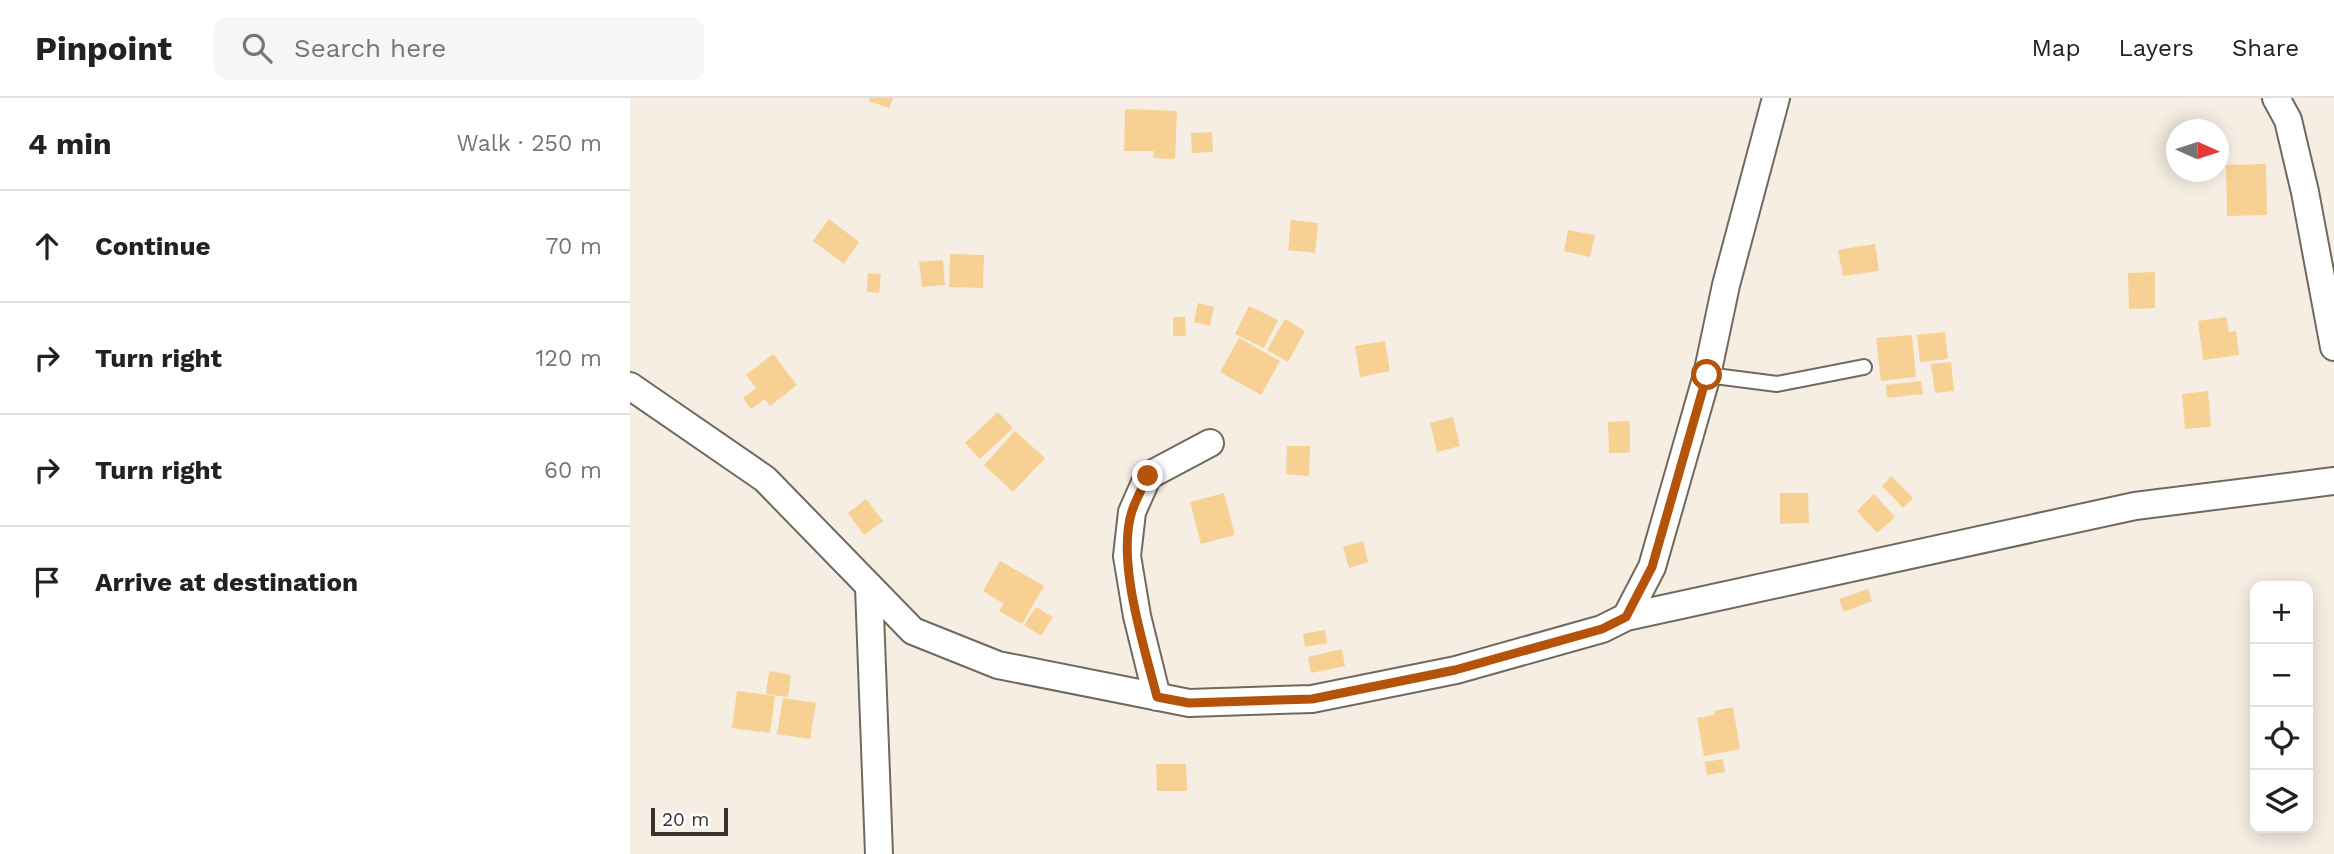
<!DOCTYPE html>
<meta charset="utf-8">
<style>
body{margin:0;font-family:"Work Sans",sans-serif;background:#f6f6f6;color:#222}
.controls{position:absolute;right:21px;bottom:21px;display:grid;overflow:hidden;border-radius:14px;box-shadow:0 4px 18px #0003}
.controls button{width:63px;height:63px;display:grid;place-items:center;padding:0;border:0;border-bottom:2px solid #e0e0e0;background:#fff;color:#222;font:35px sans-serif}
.compass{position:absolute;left:1536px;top:21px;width:63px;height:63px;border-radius:50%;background:#fff;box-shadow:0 4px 18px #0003;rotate:93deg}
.scale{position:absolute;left:21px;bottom:18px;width:77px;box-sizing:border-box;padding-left:7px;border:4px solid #36332f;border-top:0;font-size:19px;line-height:24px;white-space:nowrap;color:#36332f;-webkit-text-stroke:5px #fff;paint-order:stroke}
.stop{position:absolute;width:21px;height:21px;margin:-16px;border:5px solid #b45309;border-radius:50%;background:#fff}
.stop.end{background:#b45309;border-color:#fff;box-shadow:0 2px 7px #0008}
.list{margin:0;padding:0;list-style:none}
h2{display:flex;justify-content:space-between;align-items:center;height:91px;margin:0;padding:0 28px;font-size:30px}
h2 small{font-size:23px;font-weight:400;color:#767676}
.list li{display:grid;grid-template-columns:46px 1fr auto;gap:21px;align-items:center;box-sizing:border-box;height:112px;padding:0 28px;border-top:2px solid #e0e0e0}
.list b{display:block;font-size:26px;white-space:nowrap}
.list em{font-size:23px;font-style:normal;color:#767676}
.icon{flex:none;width:38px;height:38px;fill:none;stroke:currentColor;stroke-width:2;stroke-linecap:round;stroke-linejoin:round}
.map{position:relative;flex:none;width:1704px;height:756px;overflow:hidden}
header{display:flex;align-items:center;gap:42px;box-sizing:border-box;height:98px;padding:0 35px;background:#fff;border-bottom:2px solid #e0e0e0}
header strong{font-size:33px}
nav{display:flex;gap:38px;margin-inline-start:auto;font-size:24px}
.search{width:490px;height:63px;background:#f6f6f6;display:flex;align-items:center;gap:18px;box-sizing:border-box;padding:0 24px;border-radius:14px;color:#767676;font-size:26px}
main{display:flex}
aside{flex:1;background:#fff}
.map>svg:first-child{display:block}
.building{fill:#f7d093}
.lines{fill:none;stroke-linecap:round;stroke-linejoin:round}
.service-casing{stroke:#70695f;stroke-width:18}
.minor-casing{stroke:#70695f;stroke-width:30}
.service{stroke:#fff;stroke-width:14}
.minor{stroke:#fff;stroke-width:26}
.route{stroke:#b45309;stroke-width:9}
</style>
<header>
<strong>Pinpoint</strong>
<div class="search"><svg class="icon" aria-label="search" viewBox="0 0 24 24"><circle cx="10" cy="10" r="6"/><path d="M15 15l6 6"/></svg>Search here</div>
<nav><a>Map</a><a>Layers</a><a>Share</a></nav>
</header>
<main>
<aside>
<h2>4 min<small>Walk · 250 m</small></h2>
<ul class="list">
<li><svg class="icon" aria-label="ahead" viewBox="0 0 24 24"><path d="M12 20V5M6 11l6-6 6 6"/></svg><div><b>Continue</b></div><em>70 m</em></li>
<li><svg class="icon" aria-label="right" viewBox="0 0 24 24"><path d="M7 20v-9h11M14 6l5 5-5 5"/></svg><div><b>Turn right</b></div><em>120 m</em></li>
<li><svg class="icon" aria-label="right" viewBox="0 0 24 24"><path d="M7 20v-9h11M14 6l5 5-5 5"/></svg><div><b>Turn right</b></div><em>60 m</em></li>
<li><svg class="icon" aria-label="arrive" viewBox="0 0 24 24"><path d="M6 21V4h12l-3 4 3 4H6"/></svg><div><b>Arrive at destination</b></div></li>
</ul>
</aside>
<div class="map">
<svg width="1704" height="756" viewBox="0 0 1704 756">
<rect width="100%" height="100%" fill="#f6eee3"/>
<path class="building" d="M240,0H263L259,10L239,3Z
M495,11L547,13L545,61L523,60L524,53H494Z
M582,34L583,54L562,55L561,35Z
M1636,66L1637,117L1597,118L1596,67Z
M199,121L229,144L214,166L183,143Z
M661,122L688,125L685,155L658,152Z
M938,132L965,137L960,159L934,153Z
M1245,146L1249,173L1213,178L1208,152Z
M320,156L354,157L353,190L319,189Z
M313,162L315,187L292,189L289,164Z
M1525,174V210L1499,211L1498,175Z
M238,175L251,176L249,195L237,194Z
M568,205L584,209L580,228L564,224Z
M619,208L648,222L634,250L605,236Z
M543,219H555L556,238H543Z
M1596,219L1599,234L1606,233L1609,257L1573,262L1568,223Z
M655,221L675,233L658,264L637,252Z
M1315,234L1318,261L1290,264L1287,237Z
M1282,237L1286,279L1251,283L1246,240Z
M609,240L650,263L631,297L590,274Z
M755,243L760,273L730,279L725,248Z
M143,256L167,287L140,308L135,301L121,311L113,300L126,290L116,277Z
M1321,264L1324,293L1305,295L1301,266Z
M1291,283L1293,296L1257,300L1256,287Z
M1578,293L1581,329L1555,331L1552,296Z
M368,314L383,330L350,361L335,345Z
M823,319L830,348L807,354L800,325Z
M1000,323V355H979L978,324Z
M385,333L415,360L383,394L354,367Z
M657,348H680L679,378L656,376Z
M1261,378L1283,400L1273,410L1252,388Z
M594,395L605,437L571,446L560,404Z
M1150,395H1178L1179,425L1150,426Z
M1244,396L1265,419L1247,435L1227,413Z
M236,401L253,423L234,437L218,415Z
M733,443L738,464L719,470L713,449Z
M370,463L414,488L392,526L369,513L374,506L353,493Z
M1238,491L1242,503L1214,514L1209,501Z
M406,509L423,519L411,538L394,527Z
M695,532L697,545L675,549L673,536Z
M712,551L715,568L681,575L678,559Z
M139,573L161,577L158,599L136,596Z
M107,593L145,598L140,635L102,630Z
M153,600L186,605L180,641L147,636Z
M1103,609L1110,651L1074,658L1067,620L1085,617L1084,613Z
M1093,661L1095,674L1077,677L1075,664Z
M526,666H556L557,693H527Z"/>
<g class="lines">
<defs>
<path id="service" d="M1077,277L1147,286L1234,269"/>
<path id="minor" d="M1646,0L1658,22L1675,94L1704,249
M0,288L135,381L283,533L368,567L559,605L682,601L826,572L972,531L996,519L1022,469L1077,277L1096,187L1146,0
M239,489L249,756
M996,519L1505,408L1704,383
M527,599L507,518L497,458L502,414L518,378L580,345"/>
</defs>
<use href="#service" class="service-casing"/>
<use href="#minor" class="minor-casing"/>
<use href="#service" class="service"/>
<use href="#minor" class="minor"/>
</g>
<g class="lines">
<path class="route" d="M518,378C513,389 506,401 502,413C486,463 514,548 527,599L559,605L682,601L825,572L972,531L996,519L1022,469L1077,277"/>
</g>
</svg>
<div class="controls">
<button>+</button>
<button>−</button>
<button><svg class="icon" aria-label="locate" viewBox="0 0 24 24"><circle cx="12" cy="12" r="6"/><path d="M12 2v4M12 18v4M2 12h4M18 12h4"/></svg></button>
<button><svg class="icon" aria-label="layers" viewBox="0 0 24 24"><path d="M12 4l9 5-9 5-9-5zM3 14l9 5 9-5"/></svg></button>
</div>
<svg class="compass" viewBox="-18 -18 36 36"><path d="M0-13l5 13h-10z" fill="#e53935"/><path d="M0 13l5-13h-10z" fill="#767676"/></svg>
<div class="scale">20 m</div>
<div class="stop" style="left:1077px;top:277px"></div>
<div class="stop end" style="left:518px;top:378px"></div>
</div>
</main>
